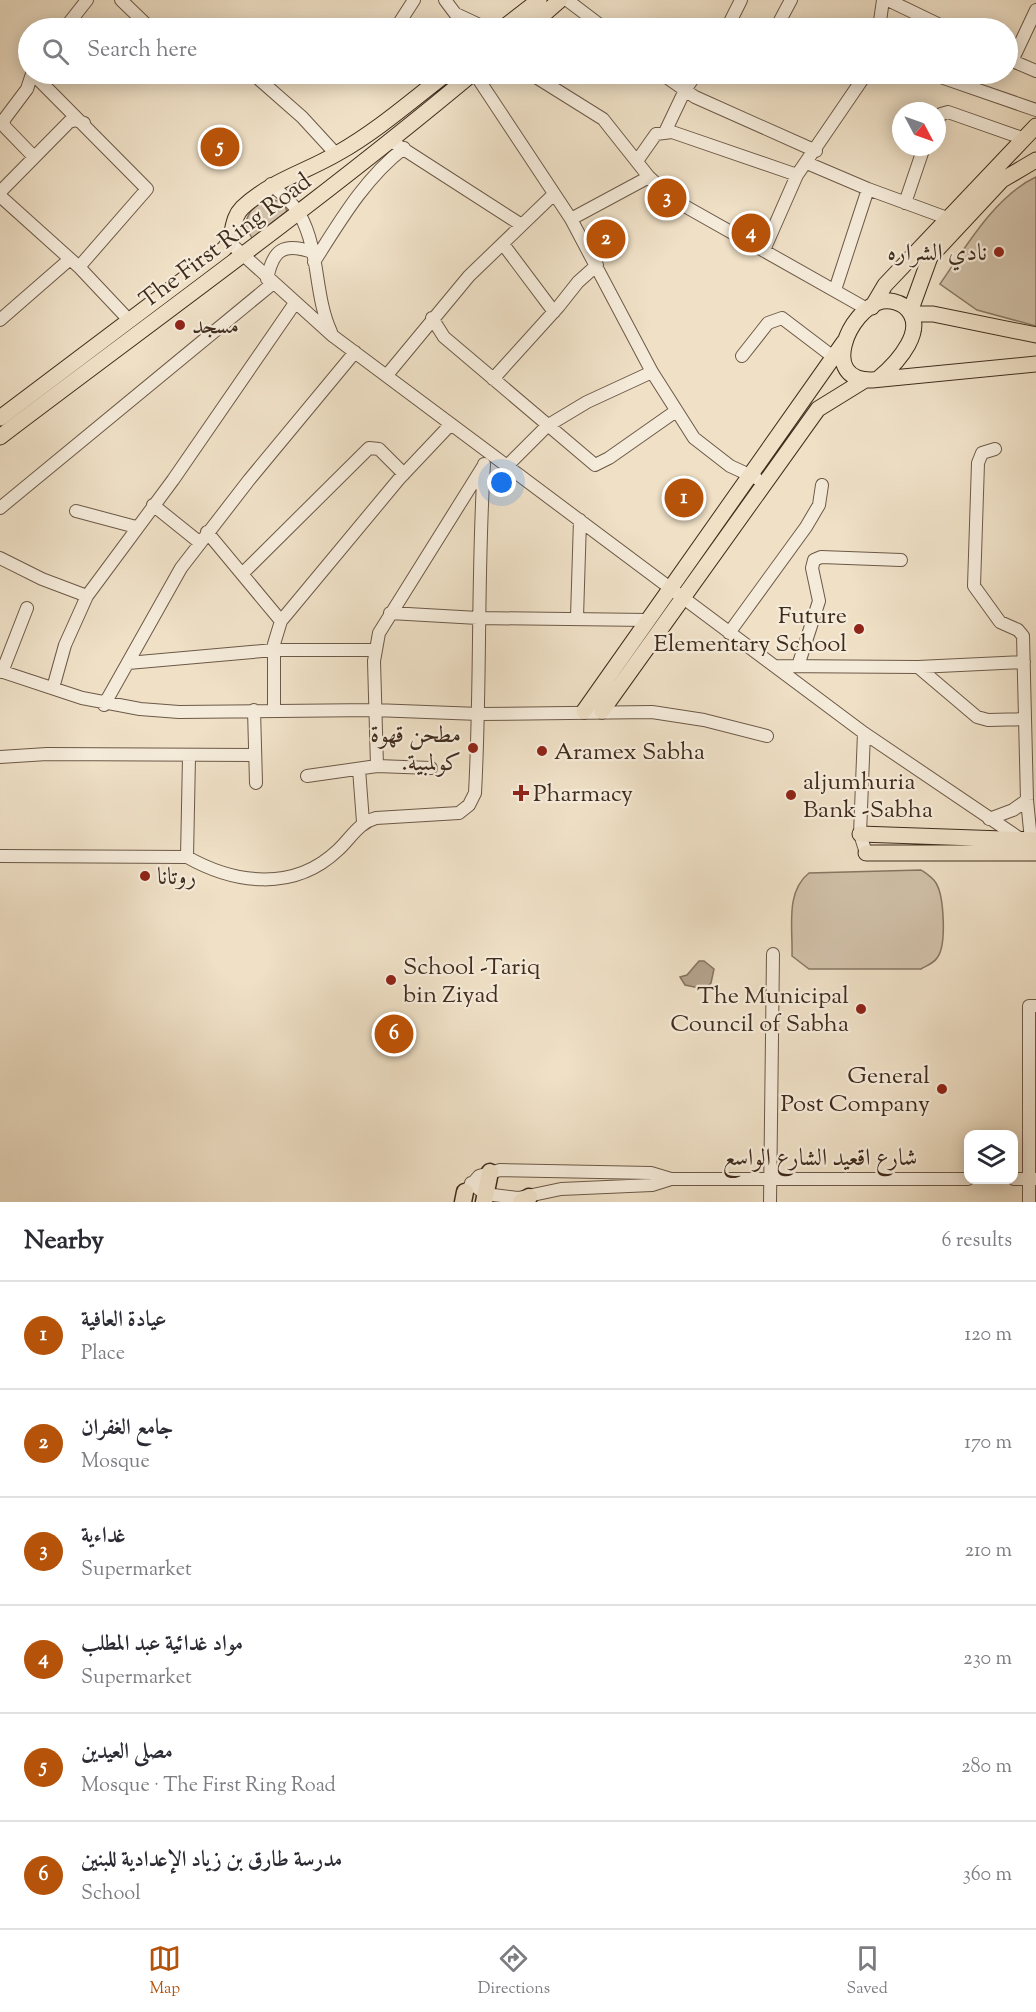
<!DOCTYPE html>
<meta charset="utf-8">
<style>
body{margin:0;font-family:"Sorts Mill Goudy",Amiri,serif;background:#f7f7f7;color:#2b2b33}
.controls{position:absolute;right:18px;bottom:18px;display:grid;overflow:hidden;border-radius:12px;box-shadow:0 3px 15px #0003}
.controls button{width:54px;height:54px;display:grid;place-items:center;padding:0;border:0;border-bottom:2px solid #e1e1e2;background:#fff;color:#2b2b33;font:30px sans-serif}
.compass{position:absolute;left:892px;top:102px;width:54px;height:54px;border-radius:50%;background:#fff;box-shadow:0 3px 15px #0003;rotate:131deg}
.you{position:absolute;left:502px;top:483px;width:21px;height:21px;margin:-15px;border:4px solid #fff;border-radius:50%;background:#1a73e8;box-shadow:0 0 0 9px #1a73e833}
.badge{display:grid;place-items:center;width:39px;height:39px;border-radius:50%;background:#b45309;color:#fff;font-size:20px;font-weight:700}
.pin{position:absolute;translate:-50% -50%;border:3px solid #fff;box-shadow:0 2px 6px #0006}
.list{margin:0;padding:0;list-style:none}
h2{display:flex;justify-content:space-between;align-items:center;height:78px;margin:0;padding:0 24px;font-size:26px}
h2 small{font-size:20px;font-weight:400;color:#7c7c81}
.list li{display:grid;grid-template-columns:39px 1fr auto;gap:18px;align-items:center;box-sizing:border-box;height:108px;padding:0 24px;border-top:2px solid #e1e1e2}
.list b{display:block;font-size:22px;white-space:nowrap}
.list p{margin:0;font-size:20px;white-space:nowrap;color:#7c7c81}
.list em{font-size:20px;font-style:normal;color:#7c7c81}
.icon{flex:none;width:33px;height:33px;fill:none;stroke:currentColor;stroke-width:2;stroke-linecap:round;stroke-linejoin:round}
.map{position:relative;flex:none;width:1036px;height:1202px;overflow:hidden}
.search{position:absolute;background:#fff;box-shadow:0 3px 15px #0003;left:18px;right:18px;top:18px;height:66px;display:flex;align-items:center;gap:15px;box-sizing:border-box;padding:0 21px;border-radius:33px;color:#7c7c81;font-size:22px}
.sheet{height:726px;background:#fff}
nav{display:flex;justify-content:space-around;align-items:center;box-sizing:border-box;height:84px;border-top:2px solid #e1e1e2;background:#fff;font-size:16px;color:#7c7c81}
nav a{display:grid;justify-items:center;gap:3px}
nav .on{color:#b45309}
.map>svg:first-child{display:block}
.green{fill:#d1c1a9;stroke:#887663;stroke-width:1.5}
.water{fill:#b4a38d;stroke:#867360;stroke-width:1.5}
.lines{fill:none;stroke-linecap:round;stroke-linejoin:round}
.minor-casing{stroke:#6c5947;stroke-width:14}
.major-casing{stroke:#402c1d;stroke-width:17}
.highway-casing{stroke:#402c1d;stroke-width:19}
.minor{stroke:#f5ebda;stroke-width:12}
.major{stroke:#efe0c6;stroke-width:15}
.highway{stroke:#efe0c6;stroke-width:16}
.poi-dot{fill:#8f2418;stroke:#f5ebda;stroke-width:2}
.labels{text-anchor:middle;stroke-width:4.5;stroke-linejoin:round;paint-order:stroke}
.street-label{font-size:24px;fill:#402c1d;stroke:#f5ebda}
.poi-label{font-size:24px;fill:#402c1d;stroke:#f5ebda;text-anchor:start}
</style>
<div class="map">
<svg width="1036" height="1202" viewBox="0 0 1036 1202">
<rect width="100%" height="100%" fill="#efe0c6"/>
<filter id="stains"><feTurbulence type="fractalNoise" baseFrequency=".00333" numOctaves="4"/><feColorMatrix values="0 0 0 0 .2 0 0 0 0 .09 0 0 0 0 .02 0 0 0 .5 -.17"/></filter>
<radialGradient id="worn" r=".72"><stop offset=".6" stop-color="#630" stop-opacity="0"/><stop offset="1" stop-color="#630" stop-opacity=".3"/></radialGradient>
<path class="green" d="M1036,177V326L977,310L940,284C965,248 995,196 1036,177Z
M268,199L284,202L287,212L279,224L254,242L245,225C249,210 254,205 268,199Z
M921,870C927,874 932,877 936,883C944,896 947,946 937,958C934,963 926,966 921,969H809L792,956C793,928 785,892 809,873Z"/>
<path class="water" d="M699,961H704L714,969L711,983L704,989L685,985L680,977L687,975Z"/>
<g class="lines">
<defs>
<path id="minor" d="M121,0L150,28
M445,0L466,28
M567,0L604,28
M888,0L946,28
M456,14L486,28
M65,28L87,0
M396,28L414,0
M727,28L741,0
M776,28L791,0
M879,28L883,0
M1008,59L1036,71
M1012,61L1036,10
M32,74L27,89L3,121L5,127L34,157
M33,74L147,189L79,267
M253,74L302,117L336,154
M475,74L571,219L652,372L694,438L730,466L756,478
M531,74L603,119L649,177L674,200L867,309
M662,74L695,97L816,151
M932,74L1036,110
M937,122L941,114L948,112L1025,139
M665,132L685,90L696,74
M391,141L520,224
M637,161L656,134L672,132L797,175
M807,163L868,189L947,218
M271,184C281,194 294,203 300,215C320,251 314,295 331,332
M0,192L69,122L75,120L84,123
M0,196L79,267L128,319
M905,203L924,147
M571,219L649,177
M230,243L333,336L864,733L1022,840
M503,244L554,312
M764,250L797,175L866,74
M314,262C340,221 365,178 404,148
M267,279C273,250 283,242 312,252
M835,290L868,189
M432,318L444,337L595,465L609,458L676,411
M0,320L70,259
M742,356L768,323L782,318L832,356
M387,375L469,276L553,195
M493,379L559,306L578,282L597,265
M995,449L982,453L978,463L974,586L1000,622L1018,630L1023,636L1027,800L1031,840
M507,466L547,426L587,402L652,372
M153,505L199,542
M0,508L272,284
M76,511L136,527
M207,532L281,621
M0,558L42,579L87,596
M242,574L369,448L379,449L404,474
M390,613L478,618L648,620
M577,617L580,520
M729,633L806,527L819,505L822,485
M128,663L274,650H374
M775,666L918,667L977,717L988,720L1025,719
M798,666L819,601L812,568L814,560L821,557L901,560
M918,667L1024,662
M0,671L82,698L140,709L179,712L374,710L479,714L652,712L704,720L767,736
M2,672L27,608
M53,688L65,645L87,596L173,480L295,303
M104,705L181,568L249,480L355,352
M274,709V644L281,621L399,479L451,424
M254,710L256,783
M864,733L860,834L866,853
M0,757L47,754L254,755
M189,757L187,857C235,884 294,892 338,850C351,838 358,823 376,818L459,813L469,805L475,793C481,683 477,574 484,464
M377,766L374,661L379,633L484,465
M359,769L363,822
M307,776L377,766L431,768
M989,819L1013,810L1027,800
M0,856L187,857
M1014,1179H1036
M471,1183L485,1194L518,1198L561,1189L652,1185L671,1179
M465,1192L479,1176L500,1170L651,1173L671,1179H968
M770,1202L773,954
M1029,1202V1006H1036"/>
<path id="major" d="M503,28L539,0
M528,28L560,0
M872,307L885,285L1036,126
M910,312L930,257L1002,180L1036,160
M912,314H933L1036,335
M879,378C896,364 931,327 904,306C898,302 889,300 882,301C848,310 819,381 872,380L1036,364
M0,418L224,249C235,238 230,220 242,208C272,180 304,173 338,153C377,131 411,101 446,74
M0,437C158,317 320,201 472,74
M584,711L844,342
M602,711L818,409L865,380
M860,834L1036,840
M866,853H1036"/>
<path id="highway" d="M463,1202L465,1192
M484,1202L490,1172
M521,1202L529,1197"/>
</defs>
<use href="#minor" class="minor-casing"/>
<use href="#major" class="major-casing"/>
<use href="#highway" class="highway-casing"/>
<use href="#minor" class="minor"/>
<use href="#major" class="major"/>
<use href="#highway" class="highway"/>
</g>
<g class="poi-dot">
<circle cx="999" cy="252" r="6"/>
<circle cx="180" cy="325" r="6"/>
<circle cx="859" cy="629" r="6"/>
<circle cx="473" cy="748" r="6"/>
<circle cx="542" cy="751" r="6"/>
<path d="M518 784h6v6h6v6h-6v6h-6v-6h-6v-6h6z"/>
<circle cx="791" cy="795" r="6"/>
<circle cx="145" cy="876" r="6"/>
<circle cx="391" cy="980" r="6"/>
<circle cx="861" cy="1009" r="6"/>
<circle cx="942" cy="1089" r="6"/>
</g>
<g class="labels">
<g class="street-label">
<text transform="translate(225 240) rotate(-37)" y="8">The First Ring Road</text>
<text x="820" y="1165">شارع اقعيد الشارع الواسع</text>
</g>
<g class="poi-label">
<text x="987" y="260" text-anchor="end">نادي الشراره</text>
<text x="192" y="333">مسجد</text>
<text x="847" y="623" text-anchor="end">Future<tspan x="847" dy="28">Elementary School</tspan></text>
<text x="461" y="742" text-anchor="end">مطحن قهوة<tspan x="461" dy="28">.كولمبية</tspan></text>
<text x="554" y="759">Aramex Sabha</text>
<text x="803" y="789">aljumhuria<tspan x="803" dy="28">Bank -Sabha</tspan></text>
<text x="533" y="801">Pharmacy</text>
<text x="157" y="884">روتانا</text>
<text x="403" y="974">School -Tariq<tspan x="403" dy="28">bin Ziyad</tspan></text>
<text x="849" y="1003" text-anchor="end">The Municipal<tspan x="849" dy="28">Council of Sabha</tspan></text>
<text x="930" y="1083" text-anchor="end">General<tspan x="930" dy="28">Post Company</tspan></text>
</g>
</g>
<rect width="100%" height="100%" filter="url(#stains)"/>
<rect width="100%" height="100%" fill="url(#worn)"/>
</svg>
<div class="controls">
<button><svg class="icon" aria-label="layers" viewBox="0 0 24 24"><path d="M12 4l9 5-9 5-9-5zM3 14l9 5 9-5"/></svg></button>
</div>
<svg class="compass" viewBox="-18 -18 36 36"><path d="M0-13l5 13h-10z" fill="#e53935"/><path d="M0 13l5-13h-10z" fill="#7c7c81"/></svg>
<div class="you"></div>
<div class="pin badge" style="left:684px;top:498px">1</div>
<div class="pin badge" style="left:606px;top:239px">2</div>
<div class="pin badge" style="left:667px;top:198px">3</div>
<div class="pin badge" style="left:751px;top:233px">4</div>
<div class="pin badge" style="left:220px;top:147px">5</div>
<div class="pin badge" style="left:394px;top:1034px">6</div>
<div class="search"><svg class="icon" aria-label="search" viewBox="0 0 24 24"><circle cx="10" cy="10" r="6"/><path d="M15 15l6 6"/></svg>Search here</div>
</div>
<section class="sheet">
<h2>Nearby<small>6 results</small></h2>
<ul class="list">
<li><span class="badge">1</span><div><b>عيادة العافية</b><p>Place</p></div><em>120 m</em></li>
<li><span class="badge">2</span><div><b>جامع الغفران</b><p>Mosque</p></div><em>170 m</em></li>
<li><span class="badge">3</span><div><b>غداءية</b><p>Supermarket</p></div><em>210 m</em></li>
<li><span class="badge">4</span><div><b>مواد غدائية عبد المطلب</b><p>Supermarket</p></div><em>230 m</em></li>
<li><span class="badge">5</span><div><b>مصلى العيدين</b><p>Mosque · The First Ring Road</p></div><em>280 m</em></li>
<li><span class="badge">6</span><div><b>مدرسة طارق بن زياد الإعدادية للبنين</b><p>School</p></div><em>360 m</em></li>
</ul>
</section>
<nav>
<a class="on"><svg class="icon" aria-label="map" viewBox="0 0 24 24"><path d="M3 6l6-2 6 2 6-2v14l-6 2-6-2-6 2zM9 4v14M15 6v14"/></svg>Map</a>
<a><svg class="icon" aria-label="directions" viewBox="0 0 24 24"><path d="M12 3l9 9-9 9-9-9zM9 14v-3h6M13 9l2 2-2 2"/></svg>Directions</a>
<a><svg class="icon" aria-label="saved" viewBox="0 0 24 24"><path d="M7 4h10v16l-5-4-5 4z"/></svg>Saved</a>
</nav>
